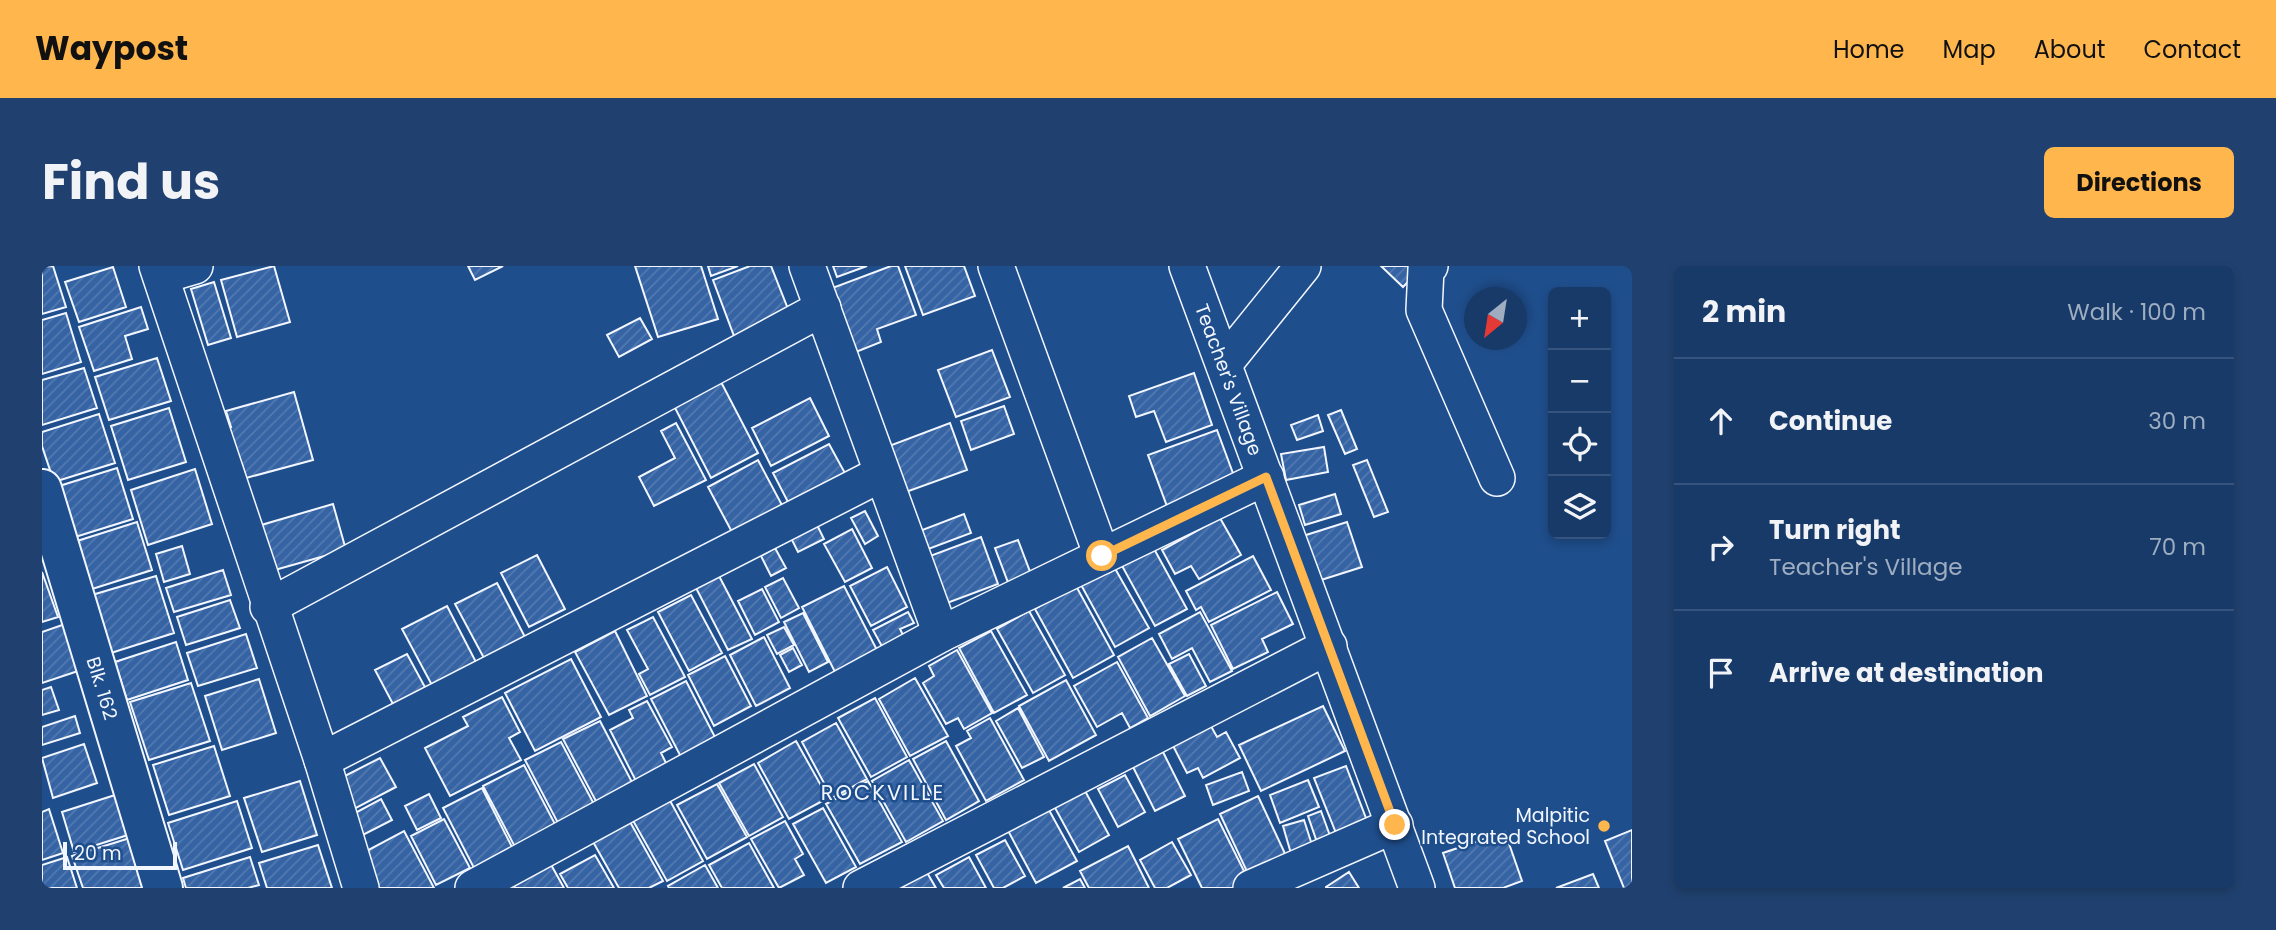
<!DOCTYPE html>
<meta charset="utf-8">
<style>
body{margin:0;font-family:Poppins,sans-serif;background:#20416f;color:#f1f3f6}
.controls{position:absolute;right:21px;top:21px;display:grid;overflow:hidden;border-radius:10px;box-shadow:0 4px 10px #0003}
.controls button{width:63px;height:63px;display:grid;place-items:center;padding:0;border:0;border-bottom:2px solid #36547d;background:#173a69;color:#f1f3f6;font:35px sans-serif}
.compass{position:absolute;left:1422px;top:21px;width:63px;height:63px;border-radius:50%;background:#173a69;box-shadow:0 4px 10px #0003;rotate:210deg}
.scale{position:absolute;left:21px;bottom:18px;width:114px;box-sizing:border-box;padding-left:7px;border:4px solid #f2f6ff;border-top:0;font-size:19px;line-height:24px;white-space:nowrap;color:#f2f6ff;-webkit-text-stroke:5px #1f4e8c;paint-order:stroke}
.stop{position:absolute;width:21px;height:21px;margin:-16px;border:5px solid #ffb74d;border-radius:50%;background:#fff}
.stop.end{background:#ffb74d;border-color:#fff;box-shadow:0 2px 7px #0008}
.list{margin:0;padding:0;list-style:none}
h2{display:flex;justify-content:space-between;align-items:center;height:91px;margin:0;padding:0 28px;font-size:30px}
h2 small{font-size:23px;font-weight:400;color:#9eadc0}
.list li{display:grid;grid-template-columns:46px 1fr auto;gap:21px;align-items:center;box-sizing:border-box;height:126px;padding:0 28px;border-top:2px solid #36547d}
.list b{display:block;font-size:26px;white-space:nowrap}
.list p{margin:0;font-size:23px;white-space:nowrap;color:#9eadc0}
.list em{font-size:23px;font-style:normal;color:#9eadc0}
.icon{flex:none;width:38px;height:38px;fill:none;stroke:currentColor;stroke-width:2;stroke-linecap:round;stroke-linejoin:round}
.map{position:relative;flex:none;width:1590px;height:622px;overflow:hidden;border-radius:10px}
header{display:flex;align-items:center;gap:42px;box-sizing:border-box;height:98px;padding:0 35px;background:#ffb74d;color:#111}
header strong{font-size:33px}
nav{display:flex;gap:38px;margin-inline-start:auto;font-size:24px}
.intro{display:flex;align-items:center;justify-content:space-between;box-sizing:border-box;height:168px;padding:0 42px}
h1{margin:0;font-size:49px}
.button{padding:18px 32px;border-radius:10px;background:#ffb74d;color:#111;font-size:24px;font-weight:700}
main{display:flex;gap:42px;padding:0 42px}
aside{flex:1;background:#173a69;border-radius:10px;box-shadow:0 4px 10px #0003}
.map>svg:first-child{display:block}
.building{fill:url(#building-hatch);stroke:#f2f6ff;stroke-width:2}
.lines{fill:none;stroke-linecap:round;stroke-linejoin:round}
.minor-casing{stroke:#f2f6ff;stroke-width:38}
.tertiary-casing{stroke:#f2f6ff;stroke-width:42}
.minor{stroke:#1f4e8c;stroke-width:35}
.tertiary{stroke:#1f4e8c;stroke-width:38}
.route{stroke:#ffb74d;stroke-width:9}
.poi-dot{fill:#ffb74d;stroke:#1f4e8c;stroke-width:2.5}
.labels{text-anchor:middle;stroke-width:5;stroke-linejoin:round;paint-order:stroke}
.street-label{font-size:19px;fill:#f2f6ff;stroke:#1f4e8c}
.poi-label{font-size:19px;fill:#f2f6ff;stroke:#1f4e8c;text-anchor:end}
.neighbourhood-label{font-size:21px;letter-spacing:2px;fill:#f2f6ff;stroke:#1f4e8c}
</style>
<header>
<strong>Waypost</strong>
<nav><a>Home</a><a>Map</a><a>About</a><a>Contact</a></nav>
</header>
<div class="intro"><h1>Find us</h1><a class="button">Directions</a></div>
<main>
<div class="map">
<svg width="1590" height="622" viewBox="0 0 1590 622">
<defs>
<pattern id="building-hatch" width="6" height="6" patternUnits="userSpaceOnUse" patternTransform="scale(1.75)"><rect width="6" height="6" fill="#3563a3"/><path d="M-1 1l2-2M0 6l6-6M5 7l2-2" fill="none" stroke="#537ab1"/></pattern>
</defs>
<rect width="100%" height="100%" fill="#1f4e8c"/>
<path class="building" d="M11,0L24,41L0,48V1Z
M232,0L248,56L195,71L179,14Z
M426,0H461L433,14Z
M593,0H659L676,53L616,71Z
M666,0H696L669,10Z
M708,0H729L748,48L692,70L671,14Z
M791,0H825L795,11Z
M849,0H856L874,49L835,63L839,76L809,88L785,24Z
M863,0H922L933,30L881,49Z
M1339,0H1381L1361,21Z
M71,1L84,41L37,56L23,16Z
M172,16L189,72L166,79L149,23Z
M99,41L106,63L83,70L90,93L52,105L37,61Z
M24,47L39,96L0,108V54Z
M598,52L610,73L577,91L565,69Z
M950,84L968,131L914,151L896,104Z
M115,92L129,135L67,154L53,111Z
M42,102L55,142L0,159V114Z
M1152,107L1170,159L1124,176L1112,145L1094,151L1087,130Z
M678,114L716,187L669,212L631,138Z
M252,126L271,194L204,212L200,198L193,200L182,163L189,161L184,145Z
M768,132L787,170L729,200L710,162Z
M962,140L972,168L929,184L919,155Z
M127,142L144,196L86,214L69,160Z
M1299,144L1315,183L1303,188L1286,149Z
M57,148L73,197L12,216L0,180V166Z
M1276,149L1281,165L1255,174L1249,159Z
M634,157L664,214L612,240L597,211L633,192L619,165Z
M908,157L925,204L864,226L847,180Z
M1175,164L1192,210L1126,243L1106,189Z
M787,178L804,209L747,238L731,207Z
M1282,181L1286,206L1244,214L1239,188Z
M716,194L741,241L691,268L666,221Z
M1325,194L1346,246L1332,251L1311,199Z
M75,202L91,253L30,272L14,221Z
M153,203L170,258L106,279L89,224Z
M1293,228L1299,248L1263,259L1257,239Z
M291,238L304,284L222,307L209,262Z
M823,245L836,270L823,278L809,252Z
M922,248L929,267L881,285L875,266Z
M1178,252L1199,289L1157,313L1149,300L1133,308L1120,284Z
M95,256L110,304L47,324L32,276Z
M1305,256L1320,301L1276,315L1261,270Z
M774,257L782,273L756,286L748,270Z
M810,263L830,302L803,316L782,278Z
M939,271L956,318L905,337L888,290Z
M976,274L990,311L967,319L953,282Z
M140,280L148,308L122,316L114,288Z
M1111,281L1145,343L1113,360L1079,298Z
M733,282L744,302L729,310L719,290Z
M495,289L523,343L487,361L459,307Z
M1211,290L1229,324L1167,356L1159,341L1154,344L1144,325Z
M1071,299L1107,362L1073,381L1038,317Z
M845,301L865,341L829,360L808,320Z
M181,304L189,329L132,346L124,322Z
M0,306L16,351L0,356Z
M676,308L710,373L686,384L653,320Z
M114,310L132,367L69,387L50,329Z
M741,312L757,342L739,352L723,321Z
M455,317L484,373L443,394L413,338Z
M802,320L836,386L794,408L760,341Z
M1034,320L1072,389L1031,412L993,343Z
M720,323L737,356L713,369L696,335Z
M1235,326L1251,358L1220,373L1226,386L1191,403L1169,359Z
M649,329L680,387L647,405L616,346Z
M188,334L198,362L144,379L135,351Z
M405,340L436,400L392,423L360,363Z
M987,345L1023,409L991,427L955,363Z
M866,346L872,357L858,363L864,375L843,386L831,364Z
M1158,346L1190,405L1168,416L1150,382L1130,393L1117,368Z
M761,347L786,396L767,406L742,356Z
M611,351L643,411L608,429L597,408L606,403L585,364Z
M23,358L39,404L0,417V366Z
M742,361L752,379L735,388L725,369Z
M573,365L605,430L567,449L533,386Z
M949,365L985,429L952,447L917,382Z
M204,368L215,402L156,420L145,387Z
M722,371L748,422L714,440L688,389Z
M1110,372L1143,430L1108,450L1076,391Z
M134,376L146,414L85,434L73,396Z
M751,382L760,399L747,406L738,389Z
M915,384L950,447L922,463L916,452L904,458L881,417L892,410L887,400Z
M365,388L384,423L352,440L333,404Z
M1147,388L1164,420L1145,430L1127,398Z
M683,390L709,440L672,460L646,409Z
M529,393L559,451L493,485L463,427Z
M1075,396L1106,452L1088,462L1080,447L1055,461L1032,420Z
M873,412L906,470L868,490L837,433Z
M217,413L234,467L180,484L163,430Z
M1024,414L1054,469L1007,495L977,440Z
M644,415L675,475L640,493L609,433Z
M149,417L168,475L107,494L88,436Z
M9,421L17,444L0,449V424Z
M460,431L478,466L467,472L479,494L408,530L383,482L426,460L421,451Z
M833,432L865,491L829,511L796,452Z
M605,435L630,481L619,487L626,501L595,517L568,464L591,452L587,444Z
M1281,440L1303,485L1219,525L1197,479Z
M976,442L1002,491L980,502L954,455Z
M33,450L38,467L0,479V461Z
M948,452L982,514L944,535L914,480L929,472L925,465Z
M1165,453L1175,471L1184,466L1198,492L1161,512L1156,502L1145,507L1127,472Z
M558,455L592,520L556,539L521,473Z
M794,457L825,513L790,532L760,476Z
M754,475L786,532L747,553L716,497Z
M904,475L937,535L904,554L871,493Z
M519,476L553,540L517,559L483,494Z
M42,478L55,517L11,532L0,492Z
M172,480L188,530L127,549L111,499Z
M1119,482L1143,530L1113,545L1089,497Z
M338,492L354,521L312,543L297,513Z
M867,494L901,555L864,576L830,515Z
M712,498L741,551L707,570L677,517Z
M482,499L514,560L473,581L441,520Z
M1304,500L1327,560L1296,572L1272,512Z
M1200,506L1207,525L1171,539L1164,519Z
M1083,509L1103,546L1076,561L1056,523Z
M1266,514L1277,541L1238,557L1228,529Z
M258,515L275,569L220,586L202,532Z
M826,515L860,576L818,598L784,538Z
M675,518L705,571L665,593L635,539Z
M440,522L471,583L432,602L401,542Z
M1042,523L1067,569L1037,586L1012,540Z
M387,528L399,552L375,564L363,540Z
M73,529L86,569L32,586L20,546Z
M1216,530L1246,594L1208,612L1178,548Z
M626,531L661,595L625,615L589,551Z
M339,533L350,554L313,573L302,553Z
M195,535L210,582L141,604L126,557Z
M1002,535L1035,595L994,617L962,557Z
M781,542L814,601L784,617L751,558Z
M7,543L21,587L0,594V546Z
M1279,545L1291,578L1277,582L1266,550Z
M402,553L428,602L394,619L369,570Z
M1176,553L1207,615L1193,622H1160L1136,573Z
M587,554L621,615L607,622H577L550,574Z
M1262,554L1272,585L1250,591L1241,560Z
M743,555L761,588L753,593L762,609L737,622L709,573Z
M1590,564V622H1582L1563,575Z
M362,565L392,622H327L317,589Z
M1463,566L1480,615L1461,622H1413L1401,587Z
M91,571L107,622H41L30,590Z
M963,574L983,610L961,622H952L934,589Z
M1130,576L1149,609L1125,622H1113L1098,594Z
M707,577L732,622H680L667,599Z
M276,579L290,622H225L217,597Z
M1086,580L1107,622H1047L1038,605Z
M553,589L572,622H526L518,608Z
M25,591L35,622H0V599Z
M208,591L217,619L206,622H144L141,612Z
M927,591L944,622H902L894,609Z
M507,595L522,622H473L469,615Z
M880,598L894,622H845Z
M663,599L676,622H627L626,620Z
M1307,606L1317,622H1284V621Z
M1551,608L1557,622H1514Z
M1038,613L1043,622H1021Z"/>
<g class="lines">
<defs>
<g id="minor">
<path d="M115,0L280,494L319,622"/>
<path d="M765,0L899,368"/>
<path d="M954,0L1060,290"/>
<path id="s1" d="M1145,0L1375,622"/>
<path d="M1388,0L1384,3L1382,44L1455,212"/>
<path d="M119,10L153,0"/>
<path d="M1182,98L1261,0"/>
<path d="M226,341L781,42"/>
<path d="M280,494L839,208"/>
<path d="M431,622L899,368L1224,211"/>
<path d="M819,622L1287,380"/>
<path d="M1209,622L1353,559"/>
</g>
<g id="tertiary">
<path id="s2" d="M0,223L121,622"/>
</g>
</defs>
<use href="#minor" class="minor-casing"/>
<use href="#tertiary" class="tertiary-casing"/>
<use href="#minor" class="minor"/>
<use href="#tertiary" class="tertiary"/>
</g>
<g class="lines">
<path class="route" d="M1060,290L1224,211L1353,559"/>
</g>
<circle class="poi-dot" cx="1562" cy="560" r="7"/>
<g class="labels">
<g class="street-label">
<text dy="7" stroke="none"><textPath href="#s1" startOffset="121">Teacher's Village</textPath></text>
<text dy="7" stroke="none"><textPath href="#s2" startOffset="208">Blk. 162</textPath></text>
</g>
<g class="poi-label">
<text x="1548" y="556">Malpitic<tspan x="1548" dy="22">Integrated School</tspan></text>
</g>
<g class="neighbourhood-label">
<text x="841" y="534">ROCKVILLE</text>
</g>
</g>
</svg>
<div class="controls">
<button>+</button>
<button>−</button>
<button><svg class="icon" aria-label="locate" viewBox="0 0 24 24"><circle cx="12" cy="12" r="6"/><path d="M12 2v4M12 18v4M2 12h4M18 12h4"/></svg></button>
<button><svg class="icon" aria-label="layers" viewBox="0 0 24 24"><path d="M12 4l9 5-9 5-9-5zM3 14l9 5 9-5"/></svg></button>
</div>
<svg class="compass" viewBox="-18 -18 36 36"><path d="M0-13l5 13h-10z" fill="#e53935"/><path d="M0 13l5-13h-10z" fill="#9eadc0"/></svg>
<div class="scale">20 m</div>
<div class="stop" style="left:1060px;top:290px"></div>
<div class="stop end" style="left:1353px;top:559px"></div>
</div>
<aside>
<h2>2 min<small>Walk · 100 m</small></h2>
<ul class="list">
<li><svg class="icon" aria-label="ahead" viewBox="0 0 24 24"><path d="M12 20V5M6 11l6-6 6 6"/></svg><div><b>Continue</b></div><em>30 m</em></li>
<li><svg class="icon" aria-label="right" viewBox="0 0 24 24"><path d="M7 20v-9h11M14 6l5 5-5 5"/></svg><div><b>Turn right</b><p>Teacher's Village</p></div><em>70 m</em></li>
<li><svg class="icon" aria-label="arrive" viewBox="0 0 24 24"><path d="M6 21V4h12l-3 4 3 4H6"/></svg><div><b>Arrive at destination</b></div></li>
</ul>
</aside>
</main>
